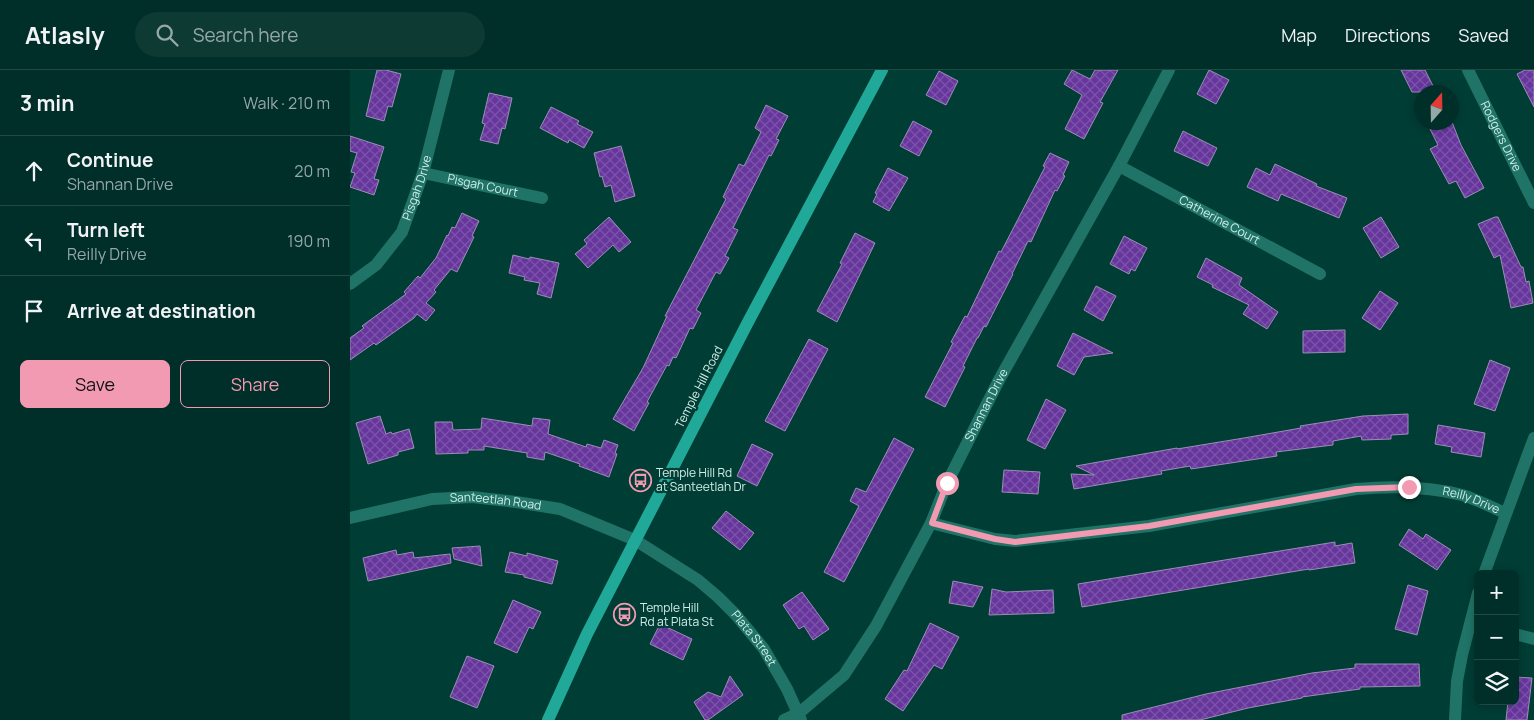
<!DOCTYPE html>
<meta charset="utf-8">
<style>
body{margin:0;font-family:Manrope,sans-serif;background:#0e3a34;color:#f1f3f6}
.controls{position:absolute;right:15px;bottom:15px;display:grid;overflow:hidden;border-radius:8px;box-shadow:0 2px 8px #0003}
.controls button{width:45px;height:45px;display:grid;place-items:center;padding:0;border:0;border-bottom:1px solid #224a45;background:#002e28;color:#f1f3f6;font:25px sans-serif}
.compass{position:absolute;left:1064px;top:15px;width:45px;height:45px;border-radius:50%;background:#002e28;box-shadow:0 2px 8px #0003;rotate:20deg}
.stop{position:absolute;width:15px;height:15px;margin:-11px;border:4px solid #f19ab2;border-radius:50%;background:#fff}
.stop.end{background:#f19ab2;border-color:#fff;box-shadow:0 1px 5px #0008}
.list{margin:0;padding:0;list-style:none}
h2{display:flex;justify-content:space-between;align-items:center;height:65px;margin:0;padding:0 20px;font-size:21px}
h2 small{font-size:16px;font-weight:400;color:#95a8a8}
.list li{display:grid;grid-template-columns:32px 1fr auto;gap:15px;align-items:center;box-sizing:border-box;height:70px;padding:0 20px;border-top:1px solid #224a45}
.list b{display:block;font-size:19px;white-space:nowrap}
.list p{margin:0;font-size:16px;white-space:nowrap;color:#95a8a8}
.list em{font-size:16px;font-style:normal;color:#95a8a8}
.actions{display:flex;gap:10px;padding:15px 20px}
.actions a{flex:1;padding:11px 0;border:1px solid #f19ab2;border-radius:8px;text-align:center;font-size:18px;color:#f19ab2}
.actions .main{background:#f19ab2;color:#111}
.icon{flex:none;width:28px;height:28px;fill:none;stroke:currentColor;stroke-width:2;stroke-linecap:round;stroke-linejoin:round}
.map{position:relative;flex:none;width:1184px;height:650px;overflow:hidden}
header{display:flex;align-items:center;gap:30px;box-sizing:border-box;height:70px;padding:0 25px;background:#002e28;border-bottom:1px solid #224a45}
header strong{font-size:24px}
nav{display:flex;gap:28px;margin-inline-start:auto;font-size:18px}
.search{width:350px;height:45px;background:#0e3a34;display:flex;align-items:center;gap:12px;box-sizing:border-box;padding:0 18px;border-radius:28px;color:#95a8a8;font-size:19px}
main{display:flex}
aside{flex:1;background:#002e28}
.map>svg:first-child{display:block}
.building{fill:url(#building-cross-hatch);stroke:#9c8db5}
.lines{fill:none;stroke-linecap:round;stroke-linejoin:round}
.minor{stroke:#207367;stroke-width:12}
.major{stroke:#20a998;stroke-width:12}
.route{stroke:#f19ab2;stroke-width:6}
.labels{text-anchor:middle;stroke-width:4.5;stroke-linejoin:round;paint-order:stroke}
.street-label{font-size:12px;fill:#d2eee8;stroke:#003d35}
.poi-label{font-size:12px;fill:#d2eee8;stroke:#003d35;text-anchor:start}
</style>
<header>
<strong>Atlasly</strong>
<div class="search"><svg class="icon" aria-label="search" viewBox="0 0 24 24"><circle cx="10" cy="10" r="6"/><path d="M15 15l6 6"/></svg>Search here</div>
<nav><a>Map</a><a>Directions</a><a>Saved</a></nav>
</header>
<main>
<aside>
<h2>3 min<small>Walk · 210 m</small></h2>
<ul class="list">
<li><svg class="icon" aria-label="ahead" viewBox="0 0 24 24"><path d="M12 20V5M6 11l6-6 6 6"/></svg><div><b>Continue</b><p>Shannan Drive</p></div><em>20 m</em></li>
<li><svg class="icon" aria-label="left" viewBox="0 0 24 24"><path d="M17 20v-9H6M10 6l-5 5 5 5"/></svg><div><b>Turn left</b><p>Reilly Drive</p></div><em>190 m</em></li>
<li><svg class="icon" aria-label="arrive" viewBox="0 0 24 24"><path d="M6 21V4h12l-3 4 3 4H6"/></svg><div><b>Arrive at destination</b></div></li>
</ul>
<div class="actions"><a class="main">Save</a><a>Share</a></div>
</aside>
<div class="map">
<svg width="1184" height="650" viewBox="0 0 1184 650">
<defs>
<pattern id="building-cross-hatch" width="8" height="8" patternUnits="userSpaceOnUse" patternTransform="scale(1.25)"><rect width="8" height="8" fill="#67369d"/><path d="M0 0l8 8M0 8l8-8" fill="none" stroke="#7c53ab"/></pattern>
</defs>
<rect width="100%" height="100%" fill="#003d35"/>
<path class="building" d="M27,0H36L51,4L42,37L38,36L34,51L16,46Z
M722,0L740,9L745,0H768L750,32L753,33L734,69L715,59L732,25L714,14Z
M859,0L879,10L866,34L847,24Z
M1051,0H1075L1086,22H1062Z
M1175,0H1184V37L1167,4Z
M589,1L608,11L596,35L576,25Z
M139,23L162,28L155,59L152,58L148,74L130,70L135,54L132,53Z
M416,35L438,46L426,69L429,70L421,86L419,85L383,158L388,160L375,186L379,188L370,204L366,202L346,240L351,243L343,259L340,258L326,288L323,287L319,296L317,295L297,332L299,333L294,342L284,361L263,349L293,298L317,246H315L376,129L373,127L389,94L394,96L411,62L405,58Z
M201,37L229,51L227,54L243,62L234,78L219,70L218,73L190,58Z
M563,51L582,61L569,86L550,76Z
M1093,52H1102L1111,75L1134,118L1115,128L1106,111L1099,114L1080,79L1088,75L1080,59Z
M833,61L867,78L858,96L824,81Z
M0,66L34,77L24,109L29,110L24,125L0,117L5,103L1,102L7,83L0,81Z
M271,76L285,126L265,132L261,115L255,117L252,106L250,107L244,83Z
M700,83L719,92L713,105L715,106L707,121L705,120L681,172L678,171L662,204H663L636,257L634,256L628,268H627L613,296L615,297L595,337L575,327L603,273L601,272L615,246L617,247L649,181L651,182L695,97L693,96Z
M925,94L967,114L966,116L997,128L989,148L931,124L928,131L897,117L906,98L920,105Z
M538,98L558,108L539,141L523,132L527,124L525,123Z
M112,143L129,151L122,166L124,167L107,202L101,199L84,220L86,222L76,233L85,240L76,251L67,244L64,248L26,275L24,273L0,290V268L14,258L12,256L56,224L54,222L68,206L70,208L86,188L97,165L98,166L102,157L105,158Z
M259,147L281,172L269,182L263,175L238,198L225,184L237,174L234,170Z
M1031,147L1049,177L1031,188L1013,158Z
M1145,147H1148L1171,197H1173L1176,212L1179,211L1183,233L1161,238L1150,185L1144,188L1128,154Z
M505,163L525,173L487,252L467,241L492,194L490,193Z
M774,166L797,178L785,201L781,199L779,204L760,194Z
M163,185L179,189L180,187L209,193L201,228L187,224L190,213L174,210L175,207L159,203Z
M856,188L892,208L889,215L928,242L917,259L893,244L899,235L862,217L863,215L847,207Z
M746,216L766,226L753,251L734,240Z
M1030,221L1048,233L1030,260L1012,248Z
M995,260V282L953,283V261Z
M723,263L763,283L734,287L724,305L707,296Z
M459,269L478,279L435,361L415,351Z
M1140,290L1160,298L1145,341L1124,334Z
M696,329L716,340L695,379L677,370Z
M1058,344V364L1041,365V369L1012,370L1011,366L983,371V375L926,382L927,386L841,399L840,396L811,401L812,404L724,419L721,404L744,405L726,396L827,378V379L894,368L951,358L950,356L1013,346Z
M30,346L36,364L41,362L42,364L59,359L64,378L48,382V385L18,394L6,353Z
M132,348L182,356L183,348L200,350L198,364L236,377L237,374L251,378L254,370L268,375L265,383L267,384L259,407L229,396L230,394L195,382L194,390L177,387V383L134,376V380H118V383L86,384L85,352H102L103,360L131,359Z
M1088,355L1135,363L1131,387L1101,382L1102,377L1085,374Z
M544,368L564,379L494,512L474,502L509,436L500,431L506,418L516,422Z
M402,374L423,384L407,416L387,406Z
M654,400L690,402L688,424L652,422Z
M376,441L404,463L390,480L362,458Z
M1059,459L1073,469L1076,464L1101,480L1087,500L1049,475Z
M985,472V476L1002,473L1005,493L959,500V499L732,537L728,514Z
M130,476L132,496L104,489L102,478Z
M46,480L47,485L63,482L64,488L100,484L101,493L18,511L13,488Z
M160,482L177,486V483L208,491L202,514L174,507V505L155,502Z
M603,511L633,517L623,537L599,533Z
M1058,515L1078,521L1067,565L1045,559Z
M642,519L656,522L703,520L704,543L639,545Z
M452,522L479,559L463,570L454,556L449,559L433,535Z
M163,530L191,542L183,559L179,557L167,583L144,573Z
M580,553L609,567L592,599L584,595L553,641L535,629L554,600L557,601Z
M310,554L342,569L333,590L300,574Z
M117,586L144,596L127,638L100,627Z
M1005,594H1069L1070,616L1010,617V619L952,627V628L898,638L850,650H772V645L856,624L962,603L1005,598Z
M380,606L393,625L358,650H355L344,632L358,622L371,627Z
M1165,607L1182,608L1177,650H1156L1158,631H1165Z"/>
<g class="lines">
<g class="minor">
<path id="s1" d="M1118,0L1184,133"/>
<path id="s2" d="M769,96L970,204"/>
<path id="s3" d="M73,103L192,128"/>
<path id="s4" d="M0,214L26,195L52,162L73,103L99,0"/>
<path id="s5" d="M0,448L82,429L122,427L166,432L210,439L285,470L348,510L368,527L386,545L414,579L437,619L451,650"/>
<path id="s6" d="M581,453L645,469L665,471L799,456L1006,419C1041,416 1077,416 1112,425C1126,429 1141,437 1155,443"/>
<path d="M1134,504L1184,368"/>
<path d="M1165,564L1184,569"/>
<path id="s7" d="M434,650L449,643L494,605L526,556L581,453L597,413L649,310L769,96L819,0"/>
<path d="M1105,650L1107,611L1112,585L1128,523"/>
</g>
<path class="major" d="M198,650L237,564L397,254L532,0"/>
</g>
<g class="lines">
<path class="route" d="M597,413L582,453L645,469L665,472L799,456L1006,419L1059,417"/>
</g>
<defs>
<symbol id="bus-ring" viewBox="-11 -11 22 22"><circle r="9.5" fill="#003d35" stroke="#f19ab2" stroke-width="1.5"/><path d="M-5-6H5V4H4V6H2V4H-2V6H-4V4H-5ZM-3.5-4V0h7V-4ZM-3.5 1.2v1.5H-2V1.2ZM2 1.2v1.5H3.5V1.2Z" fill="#f19ab2"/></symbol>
</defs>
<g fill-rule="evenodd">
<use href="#bus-ring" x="278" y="398" width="25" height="25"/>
<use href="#bus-ring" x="262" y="532" width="25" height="25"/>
</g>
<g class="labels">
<g class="street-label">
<text dy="4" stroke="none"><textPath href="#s1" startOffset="74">Rodgers Drive</textPath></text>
<text dy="4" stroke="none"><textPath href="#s3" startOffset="61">Pisgah Court</textPath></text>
<text dy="4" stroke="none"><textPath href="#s4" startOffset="121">Pisgah Drive</textPath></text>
<text dy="4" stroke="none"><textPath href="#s2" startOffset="114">Catherine Court</textPath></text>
<text transform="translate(349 317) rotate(-63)" y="4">Temple Hill Road</text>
<text dy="4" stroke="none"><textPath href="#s7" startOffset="381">Shannan Drive</textPath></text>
<text dy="4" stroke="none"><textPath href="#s6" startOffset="548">Reilly Drive</textPath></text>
<text dy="4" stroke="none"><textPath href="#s5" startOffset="148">Santeetlah Road</textPath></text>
<text dy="4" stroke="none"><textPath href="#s5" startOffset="450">Plata Street</textPath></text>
</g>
<g class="poi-label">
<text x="306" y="407">Temple Hill Rd<tspan x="306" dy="14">at Santeetlah Dr</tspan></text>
<text x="290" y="542">Temple Hill<tspan x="290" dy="14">Rd at Plata St</tspan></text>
</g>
</g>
</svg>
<div class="controls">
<button>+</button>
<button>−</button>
<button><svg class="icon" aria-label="layers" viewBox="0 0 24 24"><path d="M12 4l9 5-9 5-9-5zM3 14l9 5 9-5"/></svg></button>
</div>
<svg class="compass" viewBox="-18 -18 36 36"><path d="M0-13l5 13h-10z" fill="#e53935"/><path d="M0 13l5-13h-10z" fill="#95a8a8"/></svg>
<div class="stop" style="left:597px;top:413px"></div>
<div class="stop end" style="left:1059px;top:417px"></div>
</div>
</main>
